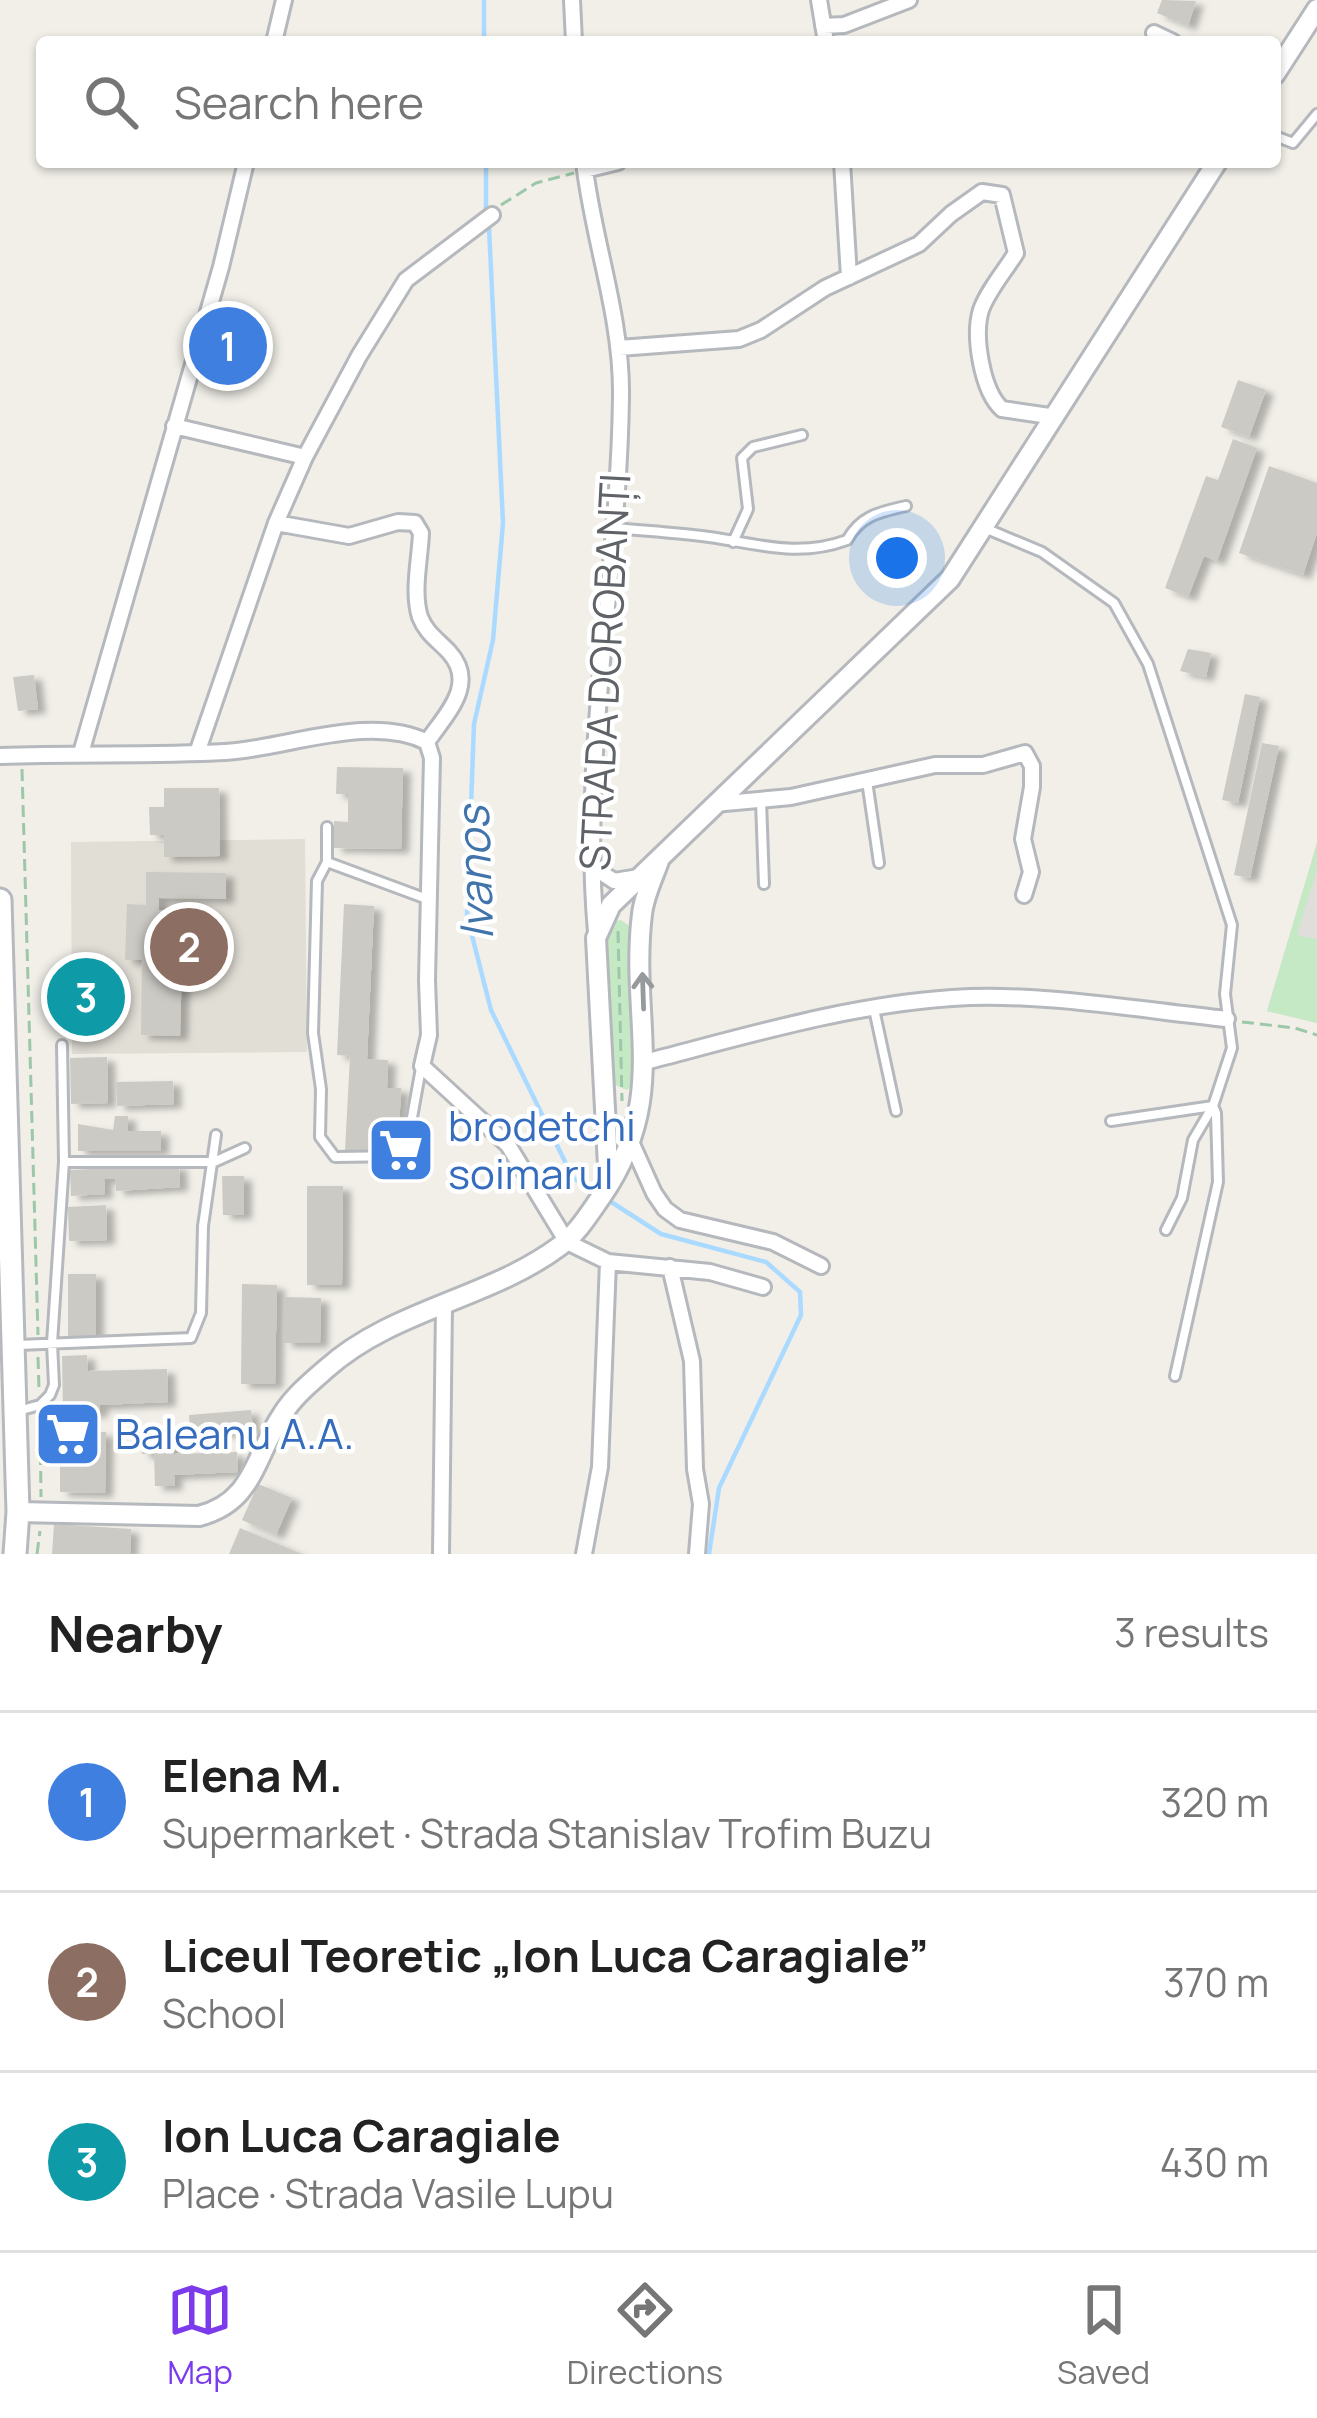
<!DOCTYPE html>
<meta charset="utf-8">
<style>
body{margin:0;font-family:Manrope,sans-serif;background:#f2f2f2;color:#222}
.you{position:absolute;left:897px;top:558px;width:42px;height:42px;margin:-30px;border:9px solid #fff;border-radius:50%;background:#1a73e8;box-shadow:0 0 0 18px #1a73e833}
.badge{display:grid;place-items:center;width:78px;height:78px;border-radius:50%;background:#7c3aed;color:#fff;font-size:39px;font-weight:700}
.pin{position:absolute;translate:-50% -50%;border:6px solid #fff;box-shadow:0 3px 12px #0006}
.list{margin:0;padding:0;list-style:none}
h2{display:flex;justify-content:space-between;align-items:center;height:156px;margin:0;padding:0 48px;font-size:51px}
h2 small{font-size:39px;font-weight:400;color:#767676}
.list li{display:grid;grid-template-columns:78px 1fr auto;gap:36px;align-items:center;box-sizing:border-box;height:180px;padding:0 48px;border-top:3px solid #e0e0e0}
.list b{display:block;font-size:45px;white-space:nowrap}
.list p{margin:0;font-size:39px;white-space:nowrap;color:#767676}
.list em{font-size:39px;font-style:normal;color:#767676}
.icon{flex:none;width:66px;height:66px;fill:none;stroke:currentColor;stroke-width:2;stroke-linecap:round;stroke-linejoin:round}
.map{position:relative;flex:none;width:1317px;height:1554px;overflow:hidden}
.search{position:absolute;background:#fff;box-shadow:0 3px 9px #0004;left:36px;right:36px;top:36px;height:132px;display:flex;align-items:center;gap:30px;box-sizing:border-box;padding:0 42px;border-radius:12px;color:#767676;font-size:45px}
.sheet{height:696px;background:#fff}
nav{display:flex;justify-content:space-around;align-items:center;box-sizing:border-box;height:168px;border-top:3px solid #e0e0e0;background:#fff;font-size:33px;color:#767676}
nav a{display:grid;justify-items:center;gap:6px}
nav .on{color:#7c3aed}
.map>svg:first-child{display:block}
.industrial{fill:#e0deda}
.education{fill:#e1ded6}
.green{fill:#c5e8c5}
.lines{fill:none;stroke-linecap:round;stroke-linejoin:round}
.stream{stroke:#aadaff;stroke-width:4.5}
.building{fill:#cccac5;filter:url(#shadow)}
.service-casing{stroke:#b5b8bc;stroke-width:14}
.minor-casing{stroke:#b5b8bc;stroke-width:20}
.tertiary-casing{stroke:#b5b8bc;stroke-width:24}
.secondary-casing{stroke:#b6babf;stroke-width:27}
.path{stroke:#9cc7a9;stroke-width:3;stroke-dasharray:12 6;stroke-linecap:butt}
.service{stroke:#fff;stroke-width:8}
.minor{stroke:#fff;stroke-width:14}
.tertiary{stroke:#fff;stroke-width:18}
.secondary{stroke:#fff;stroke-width:21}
.oneway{stroke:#979a9d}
.labels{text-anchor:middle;stroke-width:9;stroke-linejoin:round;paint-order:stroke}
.street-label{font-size:42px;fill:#5f6368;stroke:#fff}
.shop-label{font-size:42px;fill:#366cbe;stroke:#fff;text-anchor:start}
.water-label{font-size:45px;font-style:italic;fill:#4174aa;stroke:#fff}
</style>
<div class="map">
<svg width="1317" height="1554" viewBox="0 0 1317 1554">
<defs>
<filter id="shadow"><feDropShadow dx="8" dy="4.5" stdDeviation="3" flood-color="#0004"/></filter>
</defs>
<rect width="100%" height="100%" fill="#f1efe8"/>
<path class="industrial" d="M1317,843V1023L1267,1011Z"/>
<path class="education" d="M305,839L307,1052L72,1054L71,842Z"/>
<path class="green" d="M1317,843V869L1297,935L1317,939V1023L1267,1011Z
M621,920L635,930L639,1078L627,1090L608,1082L605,931L612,922Z"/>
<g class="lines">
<path class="stream" d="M484,0V42
M486,162V208
M489,227L503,523L493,640L474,724L467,916L491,1010L573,1178L596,1192
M605,1198L661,1234L766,1262L800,1292L801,1315L719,1488L709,1554"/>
</g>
<path class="building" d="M1162,0L1196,1L1188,26L1157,13Z
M1238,380L1266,390L1249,437L1221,427Z
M1233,439L1257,448L1217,561L1204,556L1188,597L1165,588L1206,476L1218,480Z
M1269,466L1317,483V533L1303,575L1239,553Z
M1188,649L1211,653L1206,677L1180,671Z
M34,675L38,709L18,711L13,677Z
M1245,694L1260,697L1238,803L1222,800Z
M1262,743L1279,746L1250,878L1234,875Z
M337,767L403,768L401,849L334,848V821L348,822V794H336Z
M164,788H219L220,856L164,857V835H150L149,807H164Z
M146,872L226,873V899L159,898V910H175L174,954H158L157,965H182L180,1036L141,1035L142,960H125L127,904L146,905Z
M344,904L374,906L367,1059L388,1060L387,1088H401L398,1153L345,1151L350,1056L337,1055Z
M107,1057L108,1103L71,1104L70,1058Z
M173,1081L174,1104L117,1106L116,1082Z
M115,1116H128V1131H161V1151H78V1124L113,1130Z
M179,1165L180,1187L116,1191L115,1179H104L105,1194L71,1196L70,1170Z
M222,1176H244V1215H223Z
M307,1186H343L342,1285H307Z
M106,1205L107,1240L69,1241L68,1207Z
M68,1274H96V1336H68Z
M242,1284L277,1285L275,1384H241Z
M284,1297L321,1298L320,1343H284Z
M87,1355L88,1371L167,1369L168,1402L100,1405V1413L63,1414L62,1356Z
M251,1410L253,1430L190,1435L189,1415Z
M173,1427L174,1454L237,1452L238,1472L174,1475L175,1486H155L154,1454H142L141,1429Z
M60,1432H106L105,1493L60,1492Z
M258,1484L292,1498L276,1535L242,1520Z
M54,1524L131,1529L130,1554H52Z
M240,1528L302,1554H229Z"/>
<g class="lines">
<defs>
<path id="service" d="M1275,136L1293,143L1317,114
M615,528C646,531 678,533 709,537C759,544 798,558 847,540C861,515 880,512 906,506
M987,529L1042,552L1114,603L1148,664L1232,925L1225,994L1232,1048L1213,1106L1193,1140L1182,1198L1166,1230
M733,542L748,509L742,458L753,447L802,435
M867,781L879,863
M761,801L764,884
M327,827V862L427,899
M327,862L317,881L313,1033L321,1089L320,1137L335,1157L405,1156L421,1068
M874,1009L896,1111
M1111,1121L1213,1106L1216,1113L1218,1182L1175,1376
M64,1162H214L245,1148
M18,1345L191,1338L201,1313L203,1226L216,1135
M18,1411L40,1405L50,1395L54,1385L52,1343L64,1162L62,1045"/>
<path id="minor" d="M572,0L574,42
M819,0L826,42
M823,26L844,25L909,0
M1154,33L1173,42
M274,42L284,0
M584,162C593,241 622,316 621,396C619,575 580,752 596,932
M842,162L849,277
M585,170L618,162
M619,348L739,339L761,330L825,288L919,244L951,214L982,192L1002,195L1016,253C1005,271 988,290 981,310C973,336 982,391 1002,409L1056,417
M174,426L305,457
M276,523L349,536L398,522L415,523L421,533C420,559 412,592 420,617C426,633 438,640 449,652C478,684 446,714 427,742
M81,753L221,267L246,162
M197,753L276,523L305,457L359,356L406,280L492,215
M0,756C75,753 150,756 225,752C285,749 369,713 427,742L432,758L427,980L429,1035L422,1066L508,1145L567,1242L608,1262L710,1272L763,1287
M714,804L791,797L935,765H983L1025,753L1032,766V787L1023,839L1031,872L1024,895
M590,865L614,881L639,877
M645,1062C746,1036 848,1005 952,998C1040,992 1139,1010 1227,1019
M632,1144L654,1193L665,1209L680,1220L773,1242L821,1266
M670,1267L692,1361L695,1469L701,1504L697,1554
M441,1554L444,1305
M584,1554L600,1467L608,1262"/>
<path id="tertiary" d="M1275,74L1317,9
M609,1185L596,938L611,905L950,579L1217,162
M18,1512L199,1516C254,1502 254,1457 282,1415C293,1397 310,1383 326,1369C393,1309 489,1299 560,1246C577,1234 589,1214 601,1197C671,1096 629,1021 642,914C644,896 653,878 659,861"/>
<path id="secondary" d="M0,900L18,1512L15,1554"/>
</defs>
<use href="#service" class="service-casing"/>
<use href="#minor" class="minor-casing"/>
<use href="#tertiary" class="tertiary-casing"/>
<use href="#secondary" class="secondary-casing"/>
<path class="path" d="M501,205L536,183L574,173
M22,769L38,1335
M618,931L622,1101
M1242,1022L1295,1028L1317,1035
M38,1357L39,1389
M40,1417L41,1497
M37,1554L40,1531"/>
<use href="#service" class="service"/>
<use href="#minor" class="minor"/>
<use href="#tertiary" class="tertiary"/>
<use href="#secondary" class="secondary"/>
</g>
<defs><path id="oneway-shaft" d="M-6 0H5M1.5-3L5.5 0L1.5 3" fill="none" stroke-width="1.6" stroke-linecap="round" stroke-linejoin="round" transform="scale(3)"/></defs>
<use class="oneway" href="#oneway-shaft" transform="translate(643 991) rotate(-92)"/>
<defs>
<symbol id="supermarket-square" viewBox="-11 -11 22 22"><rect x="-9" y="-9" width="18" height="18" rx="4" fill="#3f7fe0" stroke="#fff"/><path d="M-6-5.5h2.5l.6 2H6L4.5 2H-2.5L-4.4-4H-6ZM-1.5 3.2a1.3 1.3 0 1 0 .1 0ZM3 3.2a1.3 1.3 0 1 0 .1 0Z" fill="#fff"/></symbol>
</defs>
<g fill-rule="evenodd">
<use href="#supermarket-square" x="363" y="1112" width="76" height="76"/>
<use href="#supermarket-square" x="30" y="1396" width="76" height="76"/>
</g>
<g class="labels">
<g class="street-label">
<text transform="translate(605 672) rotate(-87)" y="15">STRADA DOROBANȚI</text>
</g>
<g class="shop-label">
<text x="448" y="1141">brodetchi<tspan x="448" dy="48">soimarul</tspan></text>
<text x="115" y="1449">Baleanu A.A.</text>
</g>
<g class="water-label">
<text transform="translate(475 873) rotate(-92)" y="16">Ivanos</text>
</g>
</g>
</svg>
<div class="you"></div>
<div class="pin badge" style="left:228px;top:346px;background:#3f7fe0">1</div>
<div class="pin badge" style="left:189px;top:947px;background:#8d6e63">2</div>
<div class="pin badge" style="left:86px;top:997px;background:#0f9aa8">3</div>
<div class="search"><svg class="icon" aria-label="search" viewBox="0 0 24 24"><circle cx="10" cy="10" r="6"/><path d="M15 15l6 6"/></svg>Search here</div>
</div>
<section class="sheet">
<h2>Nearby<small>3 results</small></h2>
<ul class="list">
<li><span class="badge" style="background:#3f7fe0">1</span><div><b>Elena M.</b><p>Supermarket · Strada Stanislav Trofim Buzu</p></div><em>320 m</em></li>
<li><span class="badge" style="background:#8d6e63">2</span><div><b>Liceul Teoretic „Ion Luca Caragiale”</b><p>School</p></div><em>370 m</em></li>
<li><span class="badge" style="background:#0f9aa8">3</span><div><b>Ion Luca Caragiale</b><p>Place · Strada Vasile Lupu</p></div><em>430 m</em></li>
</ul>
</section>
<nav>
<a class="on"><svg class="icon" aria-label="map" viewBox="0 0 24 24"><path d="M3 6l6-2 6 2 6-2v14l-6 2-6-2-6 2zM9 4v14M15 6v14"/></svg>Map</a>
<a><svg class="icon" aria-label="directions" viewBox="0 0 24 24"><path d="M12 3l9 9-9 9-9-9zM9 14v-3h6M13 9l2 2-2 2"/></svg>Directions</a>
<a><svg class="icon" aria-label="saved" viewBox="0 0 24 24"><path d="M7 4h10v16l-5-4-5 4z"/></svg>Saved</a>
</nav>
